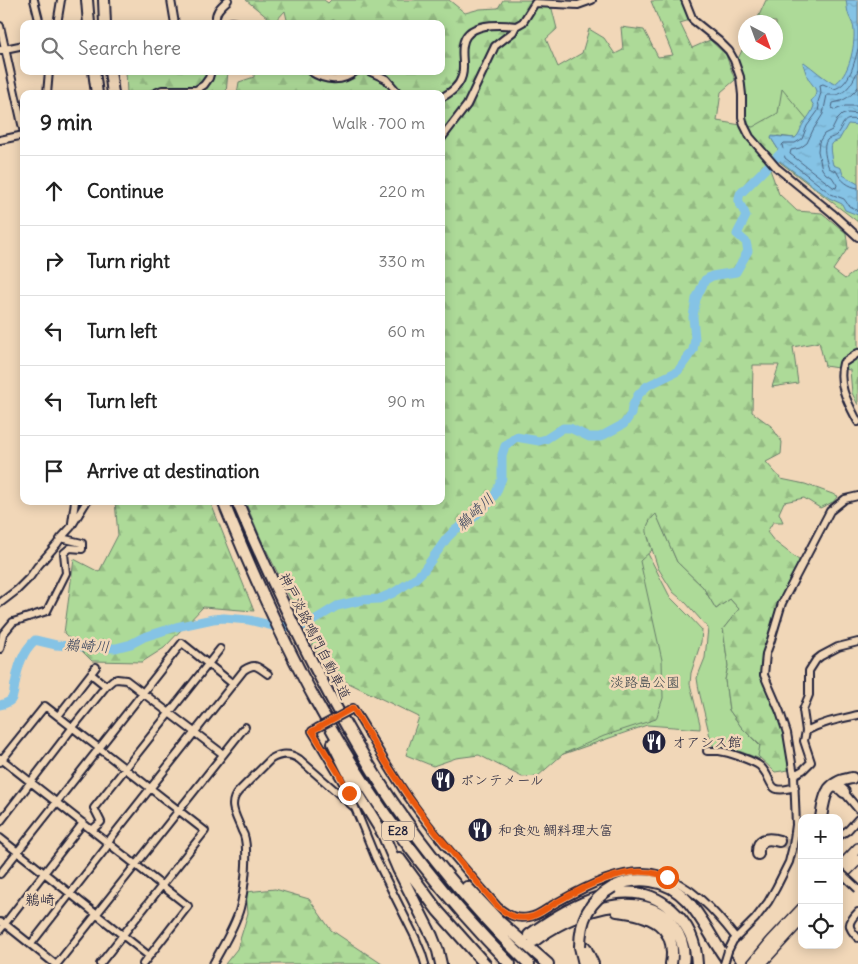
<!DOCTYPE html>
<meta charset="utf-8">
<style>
body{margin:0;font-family:Delius,"Klee One",sans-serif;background:#f2f2f2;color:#222}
.controls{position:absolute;right:15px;bottom:15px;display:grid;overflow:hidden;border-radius:10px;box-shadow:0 2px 12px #0003}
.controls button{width:45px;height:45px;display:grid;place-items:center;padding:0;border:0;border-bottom:1px solid #e0e0e0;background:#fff;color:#222;font:25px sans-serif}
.compass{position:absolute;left:738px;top:15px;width:45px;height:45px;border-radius:50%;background:#fff;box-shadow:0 2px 12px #0003;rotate:139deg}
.stop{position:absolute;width:15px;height:15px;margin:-11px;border:4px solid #ea580c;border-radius:50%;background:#fff}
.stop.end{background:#ea580c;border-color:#fff;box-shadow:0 1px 5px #0008}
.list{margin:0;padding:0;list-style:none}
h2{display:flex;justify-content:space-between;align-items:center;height:65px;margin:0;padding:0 20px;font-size:21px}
h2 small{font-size:16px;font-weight:400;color:#767676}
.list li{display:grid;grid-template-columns:32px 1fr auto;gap:15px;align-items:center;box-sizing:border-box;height:70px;padding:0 20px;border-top:1px solid #e0e0e0}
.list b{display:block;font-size:19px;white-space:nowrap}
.list em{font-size:16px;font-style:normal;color:#767676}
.icon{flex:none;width:28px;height:28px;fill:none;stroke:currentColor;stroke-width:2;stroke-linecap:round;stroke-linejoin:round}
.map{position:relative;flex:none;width:858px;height:964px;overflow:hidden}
.search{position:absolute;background:#fff;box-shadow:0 2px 12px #0003;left:20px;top:20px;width:425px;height:55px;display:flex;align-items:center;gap:12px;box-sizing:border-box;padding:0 18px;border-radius:10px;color:#767676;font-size:19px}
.panel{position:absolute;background:#fff;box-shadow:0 2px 12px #0003;left:20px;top:90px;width:425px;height:415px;border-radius:10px}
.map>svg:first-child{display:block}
.green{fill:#adda98;stroke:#687e6a}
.forest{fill:url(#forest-firs);stroke:#687e6a}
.water{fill:url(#water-ripples);stroke:#5d83a1}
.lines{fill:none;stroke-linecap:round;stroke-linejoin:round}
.shore{stroke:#4a627f;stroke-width:1}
.river{stroke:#85c3e5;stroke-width:9}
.highway-tunnel{stroke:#c8b39f;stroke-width:10;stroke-dasharray:10 5;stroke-linecap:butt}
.minor-casing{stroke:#22223b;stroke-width:10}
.major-casing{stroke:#22223b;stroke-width:12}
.highway-casing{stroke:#22223b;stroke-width:14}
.minor{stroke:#f1d7b8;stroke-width:6}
.major{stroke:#f1d7b8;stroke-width:9}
.highway{stroke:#f1d7b8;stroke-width:10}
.minor-bridge-casing{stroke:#22223b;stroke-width:10;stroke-linecap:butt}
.highway-bridge-casing{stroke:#22223b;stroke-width:14;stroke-linecap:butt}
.minor-bridge{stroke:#f1d7b8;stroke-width:6}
.highway-bridge{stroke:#f1d7b8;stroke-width:10}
.route{stroke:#ea580c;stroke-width:6}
.labels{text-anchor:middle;stroke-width:5;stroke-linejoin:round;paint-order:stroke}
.shield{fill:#f1d7b8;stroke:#605860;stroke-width:1}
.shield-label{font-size:12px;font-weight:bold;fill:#22223b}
.street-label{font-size:14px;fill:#22223b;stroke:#f1d7b8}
.park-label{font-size:14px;fill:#3e474e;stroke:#f1d7b8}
.poi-label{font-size:14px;fill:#22223b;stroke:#f1d7b8;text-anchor:start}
.water-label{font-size:15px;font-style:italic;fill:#36425d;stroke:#f1d7b8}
.neighbourhood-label{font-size:15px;fill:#22223b;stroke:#f1d7b8}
</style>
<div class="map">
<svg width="858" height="964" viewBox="0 0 858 964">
<defs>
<pattern id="forest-firs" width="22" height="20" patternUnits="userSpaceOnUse" patternTransform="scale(1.25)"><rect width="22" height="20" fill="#adda98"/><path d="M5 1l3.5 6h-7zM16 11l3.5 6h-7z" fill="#95bb84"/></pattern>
<pattern id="water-ripples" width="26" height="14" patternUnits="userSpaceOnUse" patternTransform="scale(1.25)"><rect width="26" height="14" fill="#85c3e5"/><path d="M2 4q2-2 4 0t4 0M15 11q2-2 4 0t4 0" fill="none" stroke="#73a7c5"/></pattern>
</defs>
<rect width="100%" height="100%" fill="#f1d7b8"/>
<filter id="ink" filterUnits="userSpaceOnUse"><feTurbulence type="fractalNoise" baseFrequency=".02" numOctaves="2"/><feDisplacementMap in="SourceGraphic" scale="10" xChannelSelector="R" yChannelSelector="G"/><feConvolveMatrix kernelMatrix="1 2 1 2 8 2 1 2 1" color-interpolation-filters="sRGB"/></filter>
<g filter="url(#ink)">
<path class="green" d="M766,0H858V222L768,153L744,125L736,63L745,44L746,52H776V22H756Z
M656,513L677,562L703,587L716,609L730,599L739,609L723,629L728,666L725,680L729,710L742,728L762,748L760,759L731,748L712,745L699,691L697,678L705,658L708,628L686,603L673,592L658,568L646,530L649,521Z
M643,544L670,597L690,617L702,630L701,642L691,673L690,684L700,724V729L647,725L555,757L633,586Z"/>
<path class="forest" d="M246,0H324L328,3L331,0H449L465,13L480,9L498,8L503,0H534L552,9L557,29L546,39L558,67L582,53L589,29L604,38L615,54L623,50L621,27L644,30L658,57L673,55L651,1L682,0L690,20L680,23L692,48L710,40L726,55L735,80L721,92L717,121L753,127L778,113L782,89L807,119C802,125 801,134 795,138L778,136L771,138L778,149L779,154L768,164L779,194L797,211L822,213L846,233L848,248L833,270L845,279L858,269V405L852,393L850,370L825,366L819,342L793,347L798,383L772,387L779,365H753L752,412L771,426L782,442L781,454L766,462L781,479L805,484L838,496L833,502L820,508L804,498L784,502L779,513L783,522H773L767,532L774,541L800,561L775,614L762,678L783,730L789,770L775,772L758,756L760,745L742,728L729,710L725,680L728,666L723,629L739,609L730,599L716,609L703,587L677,562L656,514C642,527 647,533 652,550L640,561L662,660L663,698L656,719L604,736L563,754L538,776L522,777L479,755L456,758L433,766L406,755L419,717L326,672L261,539L245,501H441V94H237L239,82L254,77V71H297L301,74L306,71H441V24H345L344,22L333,20L325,24H288L285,11L274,23Z
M126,71H228L226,94H127Z
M115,501H210L254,611L203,607L164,648L142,662L92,661L64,633L74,559L99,572L118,535Z
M275,889L309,899L331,930L382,964H225L237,949L243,930L248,913L246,892Z"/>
<path class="water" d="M846,0H858V125L848,124L839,140C837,141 833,142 831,144C829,147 832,161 833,165L841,168L843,175L858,184V215L845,210L842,204L829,198L780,161L778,155L779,154L778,149L771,138L772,136L795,138C800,134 800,129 803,124C807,118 812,113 814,106L811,101C820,92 815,88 809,80C806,75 805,69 803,64L804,62C814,69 823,78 834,84C849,77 855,46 854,31C854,25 851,21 849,16C847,11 847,5 846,0Z"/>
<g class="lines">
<path class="shore" d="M858,49C854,63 850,85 834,89L823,84L820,85L821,93L818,102L819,106L818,111L807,126L802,139L795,143H784L782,145L785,158L831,194L844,199L849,206L858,211
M858,70C854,80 847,93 836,95C833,95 830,95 827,95L823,114L813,130L807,143L800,148L791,150L790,154L833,187L836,188L837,185L832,177L826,174L822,169L818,151L819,142L824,134L832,130L837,120L842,115L848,113L858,114
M858,87C852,96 844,101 833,103L832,108L835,110L845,106H858
M858,120C842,117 845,123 837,134C834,138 830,137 827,140C822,146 826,161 829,168L837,172C840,180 849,187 858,188"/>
<path class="river" d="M0,705C4,704 8,703 11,700C14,696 14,689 15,684C18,667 22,652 35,640L56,645L101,648H116L131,644L144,637L176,627L213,619L224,618L249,620L274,626L299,627L306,625L337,606L362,600L379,599L393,593L415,579L424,570L447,538L455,530L472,519L488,504L496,493L502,478V455L505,446L516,437L539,441L546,439L563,428H570L589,437H600L624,424L631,414L632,407L638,395L647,386L678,371L693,350L695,339L693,317L696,299L705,280L712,276L736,272L748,251L746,242L737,234L746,216C743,206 736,205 740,194L781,153"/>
<path class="highway-tunnel" d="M779,841L802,850
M498,964L508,954L528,935"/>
<defs>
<path id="minor" d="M34,0L40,24
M171,0L175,24
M685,0L693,20L719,41L729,51L734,60L740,77L742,95V117L744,125L750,137L776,167L832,213L858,237
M57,24L61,0
M216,24C214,12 220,7 228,0
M226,24L231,22L243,24
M0,26L24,133
M0,50L24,45
M310,71C325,81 342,83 356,71
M369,71L386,79L399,94
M47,94L49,71
M153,94L162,90H196L204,85L209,78L211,71
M441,98C450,93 459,87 462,76C465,66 461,56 463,45C466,22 498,24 516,26
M441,139L467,105L495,46L513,32L516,26L523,22L535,3L578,5L592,0
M0,140L24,135
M858,353L843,363C837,385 848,403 858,422
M72,523L75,501
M0,603L17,590L30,577L37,567L57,544L61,538L71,527L87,501
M0,649L3,634L13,622L47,611L66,573L64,553L70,548L82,549V543L61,538
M91,674L106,686
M349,711L353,708C372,738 388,768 408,797C435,836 467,871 498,907C508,915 517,920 529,917C539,916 548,907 556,903C583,888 626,865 657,874C691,884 715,911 736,938
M58,716L96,667
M317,728L312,731L349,793L376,859L415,937L422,954L425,964
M806,731C823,722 840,719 858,715
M707,751C711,751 715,751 719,751C728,752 754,761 760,766C775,780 765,796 795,787
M0,758L188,906L143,964
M0,762L45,706L205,831L100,964
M794,775L803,770L811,762L804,741L806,731L803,710L809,695V671L816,660L821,656L838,647L858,642
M843,791L858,809
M0,822L73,727L106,686L113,680L117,679L126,680L223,754
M92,830L101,822L94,808L220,649
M839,836L848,830L858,819
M0,838L149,956
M0,874L182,643L233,684
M858,912C847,923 847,927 858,938
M0,922L5,924L55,964
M0,930L83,823
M31,944L106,848L111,838L244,670C256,662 257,667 268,674
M728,951L733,941L755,919L768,902L776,888L789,862L793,846L796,825L794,775L787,733L780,712L764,675L766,654L771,640L782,603L830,511L845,499L858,496
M57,964L245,727
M213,964C222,947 235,927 240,908C244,893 247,865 246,850C246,844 245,836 242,831C237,817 227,805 238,792L271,759C281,753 290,753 299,759L355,808"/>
<path id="major" d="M839,868L858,848
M839,879L858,860
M752,964L771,941L802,908
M761,964L802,919"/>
<path id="highway" d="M87,0L89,24
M104,0L105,24
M94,71L97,94
M110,71L113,94
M223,501C251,570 281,638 317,703C368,798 434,887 510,964
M237,501C266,569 297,635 332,700C351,734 370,769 392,801C431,858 480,916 529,964
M333,743L359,795L383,834L398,869L432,936L438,951L441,964
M829,789C836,781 843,780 852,778
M821,818C823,806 826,774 844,792
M758,854C757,839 767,837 779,841
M399,858L438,911L485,964
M467,887L500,922L548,964
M613,887C625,881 638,879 651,881C694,887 706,935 730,964
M617,911C649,914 678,925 671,964
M529,935C568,907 629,870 672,910C688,924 696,943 697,964
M534,941C567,915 643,882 674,927C682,938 685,951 683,964
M580,947L584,964
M585,947L593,964"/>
</defs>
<use href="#minor" class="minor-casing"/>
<use href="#major" class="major-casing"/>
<use href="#highway" class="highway-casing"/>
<use href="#minor" class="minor"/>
<use href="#major" class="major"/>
<use href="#highway" class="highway"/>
<defs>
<path id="minor-bridge" d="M317,728L349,711
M839,871L858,889
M724,964L728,951"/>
<path id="highway-bridge" d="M580,947C580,919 589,901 613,887"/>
</defs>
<use href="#minor-bridge" class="minor-bridge-casing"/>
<use href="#highway-bridge" class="highway-bridge-casing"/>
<use href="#minor-bridge" class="minor-bridge"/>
<use href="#highway-bridge" class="highway-bridge"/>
</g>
</g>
<g class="lines" filter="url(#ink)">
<path class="route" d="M349,793L340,776L312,731L353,708L383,758L408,796L436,833L498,907C508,915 517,920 530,917C539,915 548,907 557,902C580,889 617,870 644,872C652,872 659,874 667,877"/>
</g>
<defs>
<symbol id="restaurant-disc" viewBox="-11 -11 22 22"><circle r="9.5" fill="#22223b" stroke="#f1d7b8"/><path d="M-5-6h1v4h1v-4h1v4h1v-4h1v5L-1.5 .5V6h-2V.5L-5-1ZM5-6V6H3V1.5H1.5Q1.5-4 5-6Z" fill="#fff"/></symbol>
</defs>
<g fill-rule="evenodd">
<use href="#restaurant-disc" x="640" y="728" width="28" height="28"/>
<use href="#restaurant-disc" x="429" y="766" width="28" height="28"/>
<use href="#restaurant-disc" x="466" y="816" width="28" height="28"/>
</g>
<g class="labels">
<rect class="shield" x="382" y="821.5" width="32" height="19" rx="4"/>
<g class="shield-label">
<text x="398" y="835">E28</text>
</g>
<g class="street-label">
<text transform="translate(315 636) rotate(63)" y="5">神戸淡路鳴門自動車道</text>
</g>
<g class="park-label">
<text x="645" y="687">淡路島公園</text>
</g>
<g class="poi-label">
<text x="672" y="747">オアシス館</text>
<text x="460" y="785">ポンテメール</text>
<text x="498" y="835">和食処 鯛料理大富</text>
</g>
<g class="water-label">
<text transform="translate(475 512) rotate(-43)" y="5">鵜崎川</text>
<text transform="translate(87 646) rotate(3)" y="5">鵜崎川</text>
</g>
<g class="neighbourhood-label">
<text x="40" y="905">鵜崎</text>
</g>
</g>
</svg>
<div class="controls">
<button>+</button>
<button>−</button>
<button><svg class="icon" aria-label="locate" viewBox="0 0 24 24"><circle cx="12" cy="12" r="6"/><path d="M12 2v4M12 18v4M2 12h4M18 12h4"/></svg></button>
</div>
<svg class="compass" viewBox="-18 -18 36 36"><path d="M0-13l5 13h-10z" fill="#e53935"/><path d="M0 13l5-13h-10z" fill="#767676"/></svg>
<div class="stop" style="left:667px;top:877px"></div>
<div class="stop end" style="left:349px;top:793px"></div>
<div class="search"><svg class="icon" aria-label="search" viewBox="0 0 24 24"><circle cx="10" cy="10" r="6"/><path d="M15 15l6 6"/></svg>Search here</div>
<section class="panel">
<h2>9 min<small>Walk · 700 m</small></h2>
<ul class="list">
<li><svg class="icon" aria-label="ahead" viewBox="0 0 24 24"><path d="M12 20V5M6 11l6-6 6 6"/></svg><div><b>Continue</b></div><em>220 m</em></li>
<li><svg class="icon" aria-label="right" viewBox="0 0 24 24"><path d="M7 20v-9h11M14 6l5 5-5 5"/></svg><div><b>Turn right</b></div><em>330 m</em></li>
<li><svg class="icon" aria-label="left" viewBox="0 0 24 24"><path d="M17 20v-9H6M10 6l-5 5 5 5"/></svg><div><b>Turn left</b></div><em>60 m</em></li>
<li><svg class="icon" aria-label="left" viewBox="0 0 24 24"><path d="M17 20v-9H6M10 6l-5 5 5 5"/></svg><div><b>Turn left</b></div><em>90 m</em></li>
<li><svg class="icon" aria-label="arrive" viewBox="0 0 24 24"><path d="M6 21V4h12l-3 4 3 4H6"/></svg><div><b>Arrive at destination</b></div></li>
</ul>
</section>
</div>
